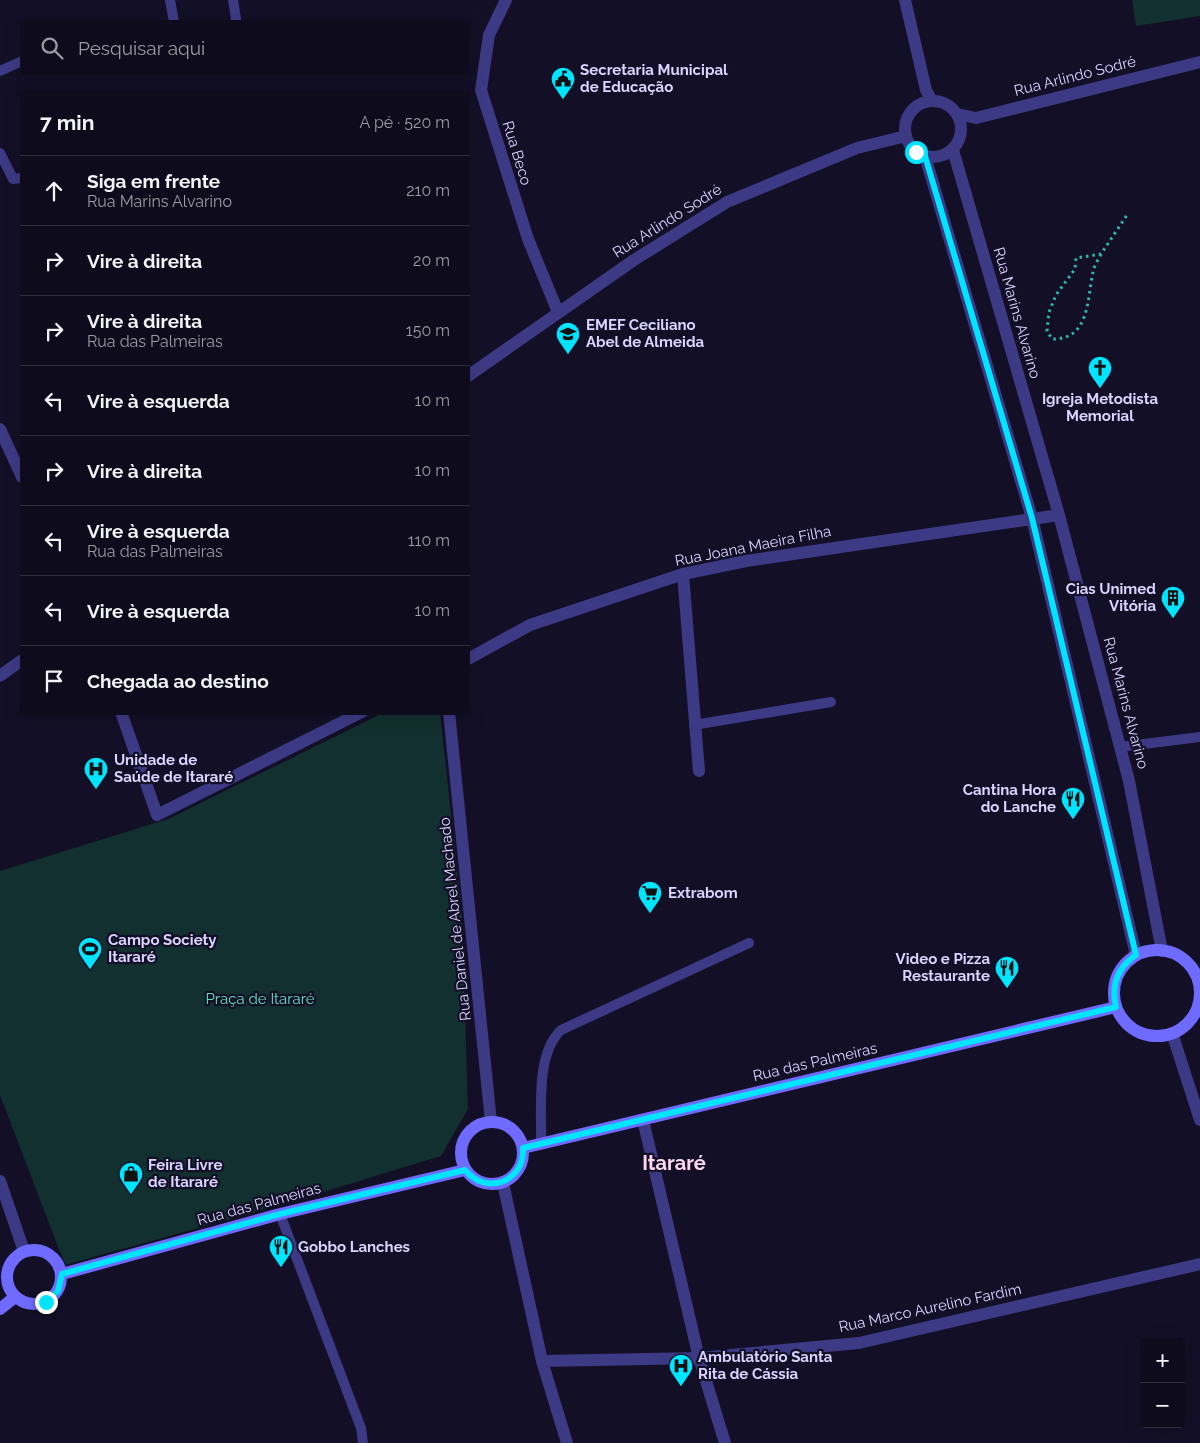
<!DOCTYPE html>
<html lang="pt">
<meta charset="utf-8">
<style>
body{margin:0;font-family:Raleway,sans-serif;background:#171425;color:#f1f3f6}
.controls{position:absolute;right:15px;bottom:15px;display:grid;overflow:hidden;border-radius:5px;box-shadow:0 5px 20px #0002}
.controls button{width:45px;height:45px;display:grid;place-items:center;padding:0;border:0;border-bottom:1px solid #2e2b3b;background:#0e0b1c;color:#f1f3f6;font:25px sans-serif}
.stop{position:absolute;width:15px;height:15px;margin:-11px;border:4px solid #00e5ff;border-radius:50%;background:#fff}
.stop.end{background:#00e5ff;border-color:#fff;box-shadow:0 1px 5px #0008}
.list{margin:0;padding:0;list-style:none}
h2{display:flex;justify-content:space-between;align-items:center;height:65px;margin:0;padding:0 20px;font-size:21px}
h2 small{font-size:16px;font-weight:400;color:#9b9ba3}
.list li{display:grid;grid-template-columns:32px 1fr auto;gap:15px;align-items:center;box-sizing:border-box;height:70px;padding:0 20px;border-top:1px solid #2e2b3b}
.list b{display:block;font-size:19px;white-space:nowrap}
.list p{margin:0;font-size:16px;white-space:nowrap;color:#9b9ba3}
.list em{font-size:16px;font-style:normal;color:#9b9ba3}
.icon{flex:none;width:28px;height:28px;fill:none;stroke:currentColor;stroke-width:2;stroke-linecap:round;stroke-linejoin:round}
.map{position:relative;flex:none;width:1200px;height:1443px;overflow:hidden}
.search{position:absolute;background:#0e0b1c;box-shadow:0 5px 20px #0002;left:20px;top:20px;width:450px;height:55px;display:flex;align-items:center;gap:12px;box-sizing:border-box;padding:0 18px;border-radius:5px;color:#9b9ba3;font-size:19px}
.panel{position:absolute;background:#0e0b1c;box-shadow:0 5px 20px #0002;left:20px;top:90px;width:450px;height:625px;border-radius:5px}
.map>svg:first-child{display:block}
.green{fill:#12302f}
.lines{fill:none;stroke-linecap:round;stroke-linejoin:round}
.path{stroke:#2fb8b0;stroke-width:3;stroke-dasharray:2.5 4;stroke-linecap:butt}
.lane{stroke:#3d3a85;stroke-width:10}
.street{stroke:#3d3a85;stroke-width:12}
.secondary{stroke:#6f6bff;stroke-width:12}
.route{stroke:#00e5ff;stroke-width:6}
.labels{text-anchor:middle;stroke-width:4.5;stroke-linejoin:round;paint-order:stroke}
.poi-label{font-size:15px;font-weight:bold;fill:#d9d4ff;stroke:#130f26;text-anchor:start}
.street-label{font-size:15px;fill:#d9d4ff;stroke:#130f26}
.park-label{font-size:15px;fill:#5fe0c0;stroke:#130f26}
.district-label{font-size:20px;font-weight:bold;fill:#ffd6f0;stroke:#130f26}
</style>
<div class="map">
<svg width="1200" height="1443" viewBox="0 0 1200 1443">
<rect width="100%" height="100%" fill="#130f26"/>
<path class="green" d="M1132,0H1200V16L1136,26Z
M385,712L440,713L462,914L468,1109L441,1156L274,1207L65,1265L0,1095V871L168,819Z"/>
<g class="lines">
<path class="path" d="M1101,254C1098,260 1094,266 1093,272C1087,299 1090,340 1052,339L1047,331L1049,312L1056,295L1075,269L1076,258L1101,254L1127,215"/>
<path class="lane" d="M170,0L174,22
M233,0L236,19
M0,71L22,61
M0,153L13,179L22,178
M694,725L831,702
M1120,747L1200,737
M541,1144C542,1110 535,1055 561,1030L749,943
M280,1214L361,1428L363,1443"/>
<path class="street" d="M506,0L489,35L481,90L528,239L558,312
M905,0L926,90L932,101
M905 129a28 28 0 1 1 56 0a28 28 0 1 1-56 0Z
M957,114L976,118L1200,62
M953,150L1059,515L1129,781L1162,951
M925,156L1032,518L1136,955
M468,376L634,260L727,202L857,148L906,136
M0,429L22,477
M683,574L699,771
M468,659L530,625L683,574L746,561L1059,515
M0,676L22,660
M121,712L157,815L362,712
M449,712L491,1122
M1172,1033L1200,1120
M643,1120L699,1358L725,1443
M0,1181L24,1251
M503,1183L542,1361L567,1443
M542,1361L699,1358L859,1343L1200,1264"/>
<path class="secondary" d="M1114 993a43 43 0 1 1 86 0a43 43 0 1 1-86 0Z
M461 1153a31 31 0 1 1 62 0a31 31 0 1 1-62 0Z
M523,1148L1116,1007
M7 1277a27 27 0 1 1 54 0a27 27 0 1 1-54 0Z
M62,1274L280,1214L465,1170
M0,1309L15,1297"/>
</g>
<g class="lines">
<path class="route" d="M46,1302L58,1291L62,1274L280,1214L465,1170C486,1196 525,1182 523,1148L1116,1007C1111,985 1118,967 1136,955L1032,518L925,156L916,152"/>
</g>
<defs>
<symbol id="civic-pin" viewBox="-11 -11 22 30"><path d="M0 17L-7.5 6A9.5 9.5 0 1 1 7.5 6Z" fill="#00e5ff" stroke="#130f26"/><path d="M-.6-6.5H3V-4.5H.6V-3L4-1V1h2V6H-6V1h2V-1L-.6-3ZM-1.2 2.5V6h2.4V2.5Z" fill="#111"/></symbol>
<symbol id="school-pin" viewBox="-11 -11 22 30"><path d="M0 17L-7.5 6A9.5 9.5 0 1 1 7.5 6Z" fill="#00e5ff" stroke="#130f26"/><path d="M0-5L7-2L0 1L-7-2ZM-4 1L0 2.5L4 1V4Q0 6-4 4Z" fill="#111"/></symbol>
<symbol id="church-pin" viewBox="-11 -11 22 30"><path d="M0 17L-7.5 6A9.5 9.5 0 1 1 7.5 6Z" fill="#00e5ff" stroke="#130f26"/><path d="M-1.2-6h2.4v3.5h3.3v2.4h-3.3V6h-2.4V-.1h-3.3v-2.4h3.3Z" fill="#111"/></symbol>
<symbol id="building-pin" viewBox="-11 -11 22 30"><path d="M0 17L-7.5 6A9.5 9.5 0 1 1 7.5 6Z" fill="#00e5ff" stroke="#130f26"/><path d="M-4-6H4V6H1V3H-1V6H-4ZM-2.5-4.3h1.7v1.8h-1.7ZM.8-4.3h1.7v1.8H.8ZM-2.5-1h1.7V.8h-1.7ZM.8-1h1.7V.8H.8Z" fill="#111"/></symbol>
<symbol id="hospital-pin" viewBox="-11 -11 22 30"><path d="M0 17L-7.5 6A9.5 9.5 0 1 1 7.5 6Z" fill="#00e5ff" stroke="#130f26"/><path d="M-5-5h3v3.5h4V-5h3V5h-3V1.5h-4V5h-3Z" fill="#111"/></symbol>
<symbol id="restaurant-pin" viewBox="-11 -11 22 30"><path d="M0 17L-7.5 6A9.5 9.5 0 1 1 7.5 6Z" fill="#00e5ff" stroke="#130f26"/><path d="M-5-6h1v4h1v-4h1v4h1v-4h1v5L-1.5 .5V6h-2V.5L-5-1ZM5-6V6H3V1.5H1.5Q1.5-4 5-6Z" fill="#111"/></symbol>
<symbol id="supermarket-pin" viewBox="-11 -11 22 30"><path d="M0 17L-7.5 6A9.5 9.5 0 1 1 7.5 6Z" fill="#00e5ff" stroke="#130f26"/><path d="M-6-5.5h2.5l.6 2H6L4.5 2H-2.5L-4.4-4H-6ZM-1.5 3.2a1.3 1.3 0 1 0 .1 0ZM3 3.2a1.3 1.3 0 1 0 .1 0Z" fill="#111"/></symbol>
<symbol id="stadium-pin" viewBox="-11 -11 22 30"><path d="M0 17L-7.5 6A9.5 9.5 0 1 1 7.5 6Z" fill="#00e5ff" stroke="#130f26"/><path d="M0-5a6.5 5 0 1 0 0 10a6.5 5 0 1 0 0-10ZM-3.5-1.8h7v3.6h-7Z" fill="#111"/></symbol>
<symbol id="shop-pin" viewBox="-11 -11 22 30"><path d="M0 17L-7.5 6A9.5 9.5 0 1 1 7.5 6Z" fill="#00e5ff" stroke="#130f26"/><path d="M-5-2.5h2.3a2.7 3.5 0 0 1 5.4 0H5L5.5 6h-11ZM-1.5-2.5h3a1.5 2.3 0 0 0-3 0Z" fill="#111"/></symbol>
</defs>
<g fill-rule="evenodd">
<use href="#civic-pin" x="549" y="65" width="28" height="38"/>
<use href="#school-pin" x="554" y="320" width="28" height="38"/>
<use href="#church-pin" x="1086" y="354" width="28" height="38"/>
<use href="#building-pin" x="1159" y="584" width="28" height="38"/>
<use href="#hospital-pin" x="82" y="755" width="28" height="38"/>
<use href="#restaurant-pin" x="1059" y="785" width="28" height="38"/>
<use href="#supermarket-pin" x="636" y="879" width="28" height="38"/>
<use href="#stadium-pin" x="76" y="935" width="28" height="38"/>
<use href="#restaurant-pin" x="993" y="954" width="28" height="38"/>
<use href="#shop-pin" x="117" y="1160" width="28" height="38"/>
<use href="#restaurant-pin" x="267" y="1233" width="28" height="38"/>
<use href="#hospital-pin" x="667" y="1352" width="28" height="38"/>
</g>
<g class="labels">
<g class="poi-label">
<text x="580" y="75">Secretaria Municipal<tspan x="580" dy="17">de Educação</tspan></text>
<text x="586" y="330">EMEF Ceciliano<tspan x="586" dy="17">Abel de Almeida</tspan></text>
<text x="1100" y="404" text-anchor="middle">Igreja Metodista<tspan x="1100" dy="17">Memorial</tspan></text>
<text x="1156" y="594" text-anchor="end">Cias Unimed<tspan x="1156" dy="17">Vitória</tspan></text>
<text x="114" y="765">Unidade de<tspan x="114" dy="17">Saúde de Itararé</tspan></text>
<text x="1056" y="795" text-anchor="end">Cantina Hora<tspan x="1056" dy="17">do Lanche</tspan></text>
<text x="668" y="898">Extrabom</text>
<text x="108" y="945">Campo Society<tspan x="108" dy="17">Itararé</tspan></text>
<text x="990" y="964" text-anchor="end">Video e Pizza<tspan x="990" dy="17">Restaurante</tspan></text>
<text x="148" y="1170">Feira Livre<tspan x="148" dy="17">de Itararé</tspan></text>
<text x="298" y="1252">Gobbo Lanches</text>
<text x="698" y="1362">Ambulatório Santa<tspan x="698" dy="17">Rita de Cássia</tspan></text>
</g>
<g class="street-label">
<text transform="translate(1075 76) rotate(-14)" y="5">Rua Arlindo Sodré</text>
<text transform="translate(517 153) rotate(73)" y="5">Rua Beco</text>
<text transform="translate(667 221) rotate(-32)" y="5">Rua Arlindo Sodré</text>
<text transform="translate(1017 313) rotate(74)" y="5">Rua Marins Alvarino</text>
<text transform="translate(753 546) rotate(-11)" y="5">Rua Joana Maeira Filha</text>
<text transform="translate(1126 703) rotate(75)" y="5">Rua Marins Alvarino</text>
<text transform="translate(455 919) rotate(-96)" y="5">Rua Daniel de Abrel Machado</text>
<text transform="translate(815 1062) rotate(-13)" y="5">Rua das Palmeiras</text>
<text transform="translate(259 1204) rotate(-15)" y="5">Rua das Palmeiras</text>
<text transform="translate(930 1308) rotate(-12)" y="5">Rua Marco Aurelino Fardim</text>
</g>
<g class="park-label">
<text x="260" y="1004">Praça de Itararé</text>
</g>
<g class="district-label">
<text x="674" y="1170">Itararé</text>
</g>
</g>
</svg>
<div class="controls">
<button>+</button>
<button>−</button>
</div>
<div class="stop" style="left:916px;top:152px"></div>
<div class="stop end" style="left:46px;top:1302px"></div>
<div class="search"><svg class="icon" aria-label="search" viewBox="0 0 24 24"><circle cx="10" cy="10" r="6"/><path d="M15 15l6 6"/></svg>Pesquisar aqui</div>
<section class="panel">
<h2>7 min<small>A pé · 520 m</small></h2>
<ul class="list">
<li><svg class="icon" aria-label="ahead" viewBox="0 0 24 24"><path d="M12 20V5M6 11l6-6 6 6"/></svg><div><b>Siga em frente</b><p>Rua Marins Alvarino</p></div><em>210 m</em></li>
<li><svg class="icon" aria-label="right" viewBox="0 0 24 24"><path d="M7 20v-9h11M14 6l5 5-5 5"/></svg><div><b>Vire à direita</b></div><em>20 m</em></li>
<li><svg class="icon" aria-label="right" viewBox="0 0 24 24"><path d="M7 20v-9h11M14 6l5 5-5 5"/></svg><div><b>Vire à direita</b><p>Rua das Palmeiras</p></div><em>150 m</em></li>
<li><svg class="icon" aria-label="left" viewBox="0 0 24 24"><path d="M17 20v-9H6M10 6l-5 5 5 5"/></svg><div><b>Vire à esquerda</b></div><em>10 m</em></li>
<li><svg class="icon" aria-label="right" viewBox="0 0 24 24"><path d="M7 20v-9h11M14 6l5 5-5 5"/></svg><div><b>Vire à direita</b></div><em>10 m</em></li>
<li><svg class="icon" aria-label="left" viewBox="0 0 24 24"><path d="M17 20v-9H6M10 6l-5 5 5 5"/></svg><div><b>Vire à esquerda</b><p>Rua das Palmeiras</p></div><em>110 m</em></li>
<li><svg class="icon" aria-label="left" viewBox="0 0 24 24"><path d="M17 20v-9H6M10 6l-5 5 5 5"/></svg><div><b>Vire à esquerda</b></div><em>10 m</em></li>
<li><svg class="icon" aria-label="arrive" viewBox="0 0 24 24"><path d="M6 21V4h12l-3 4 3 4H6"/></svg><div><b>Chegada ao destino</b></div></li>
</ul>
</section>
</div>
